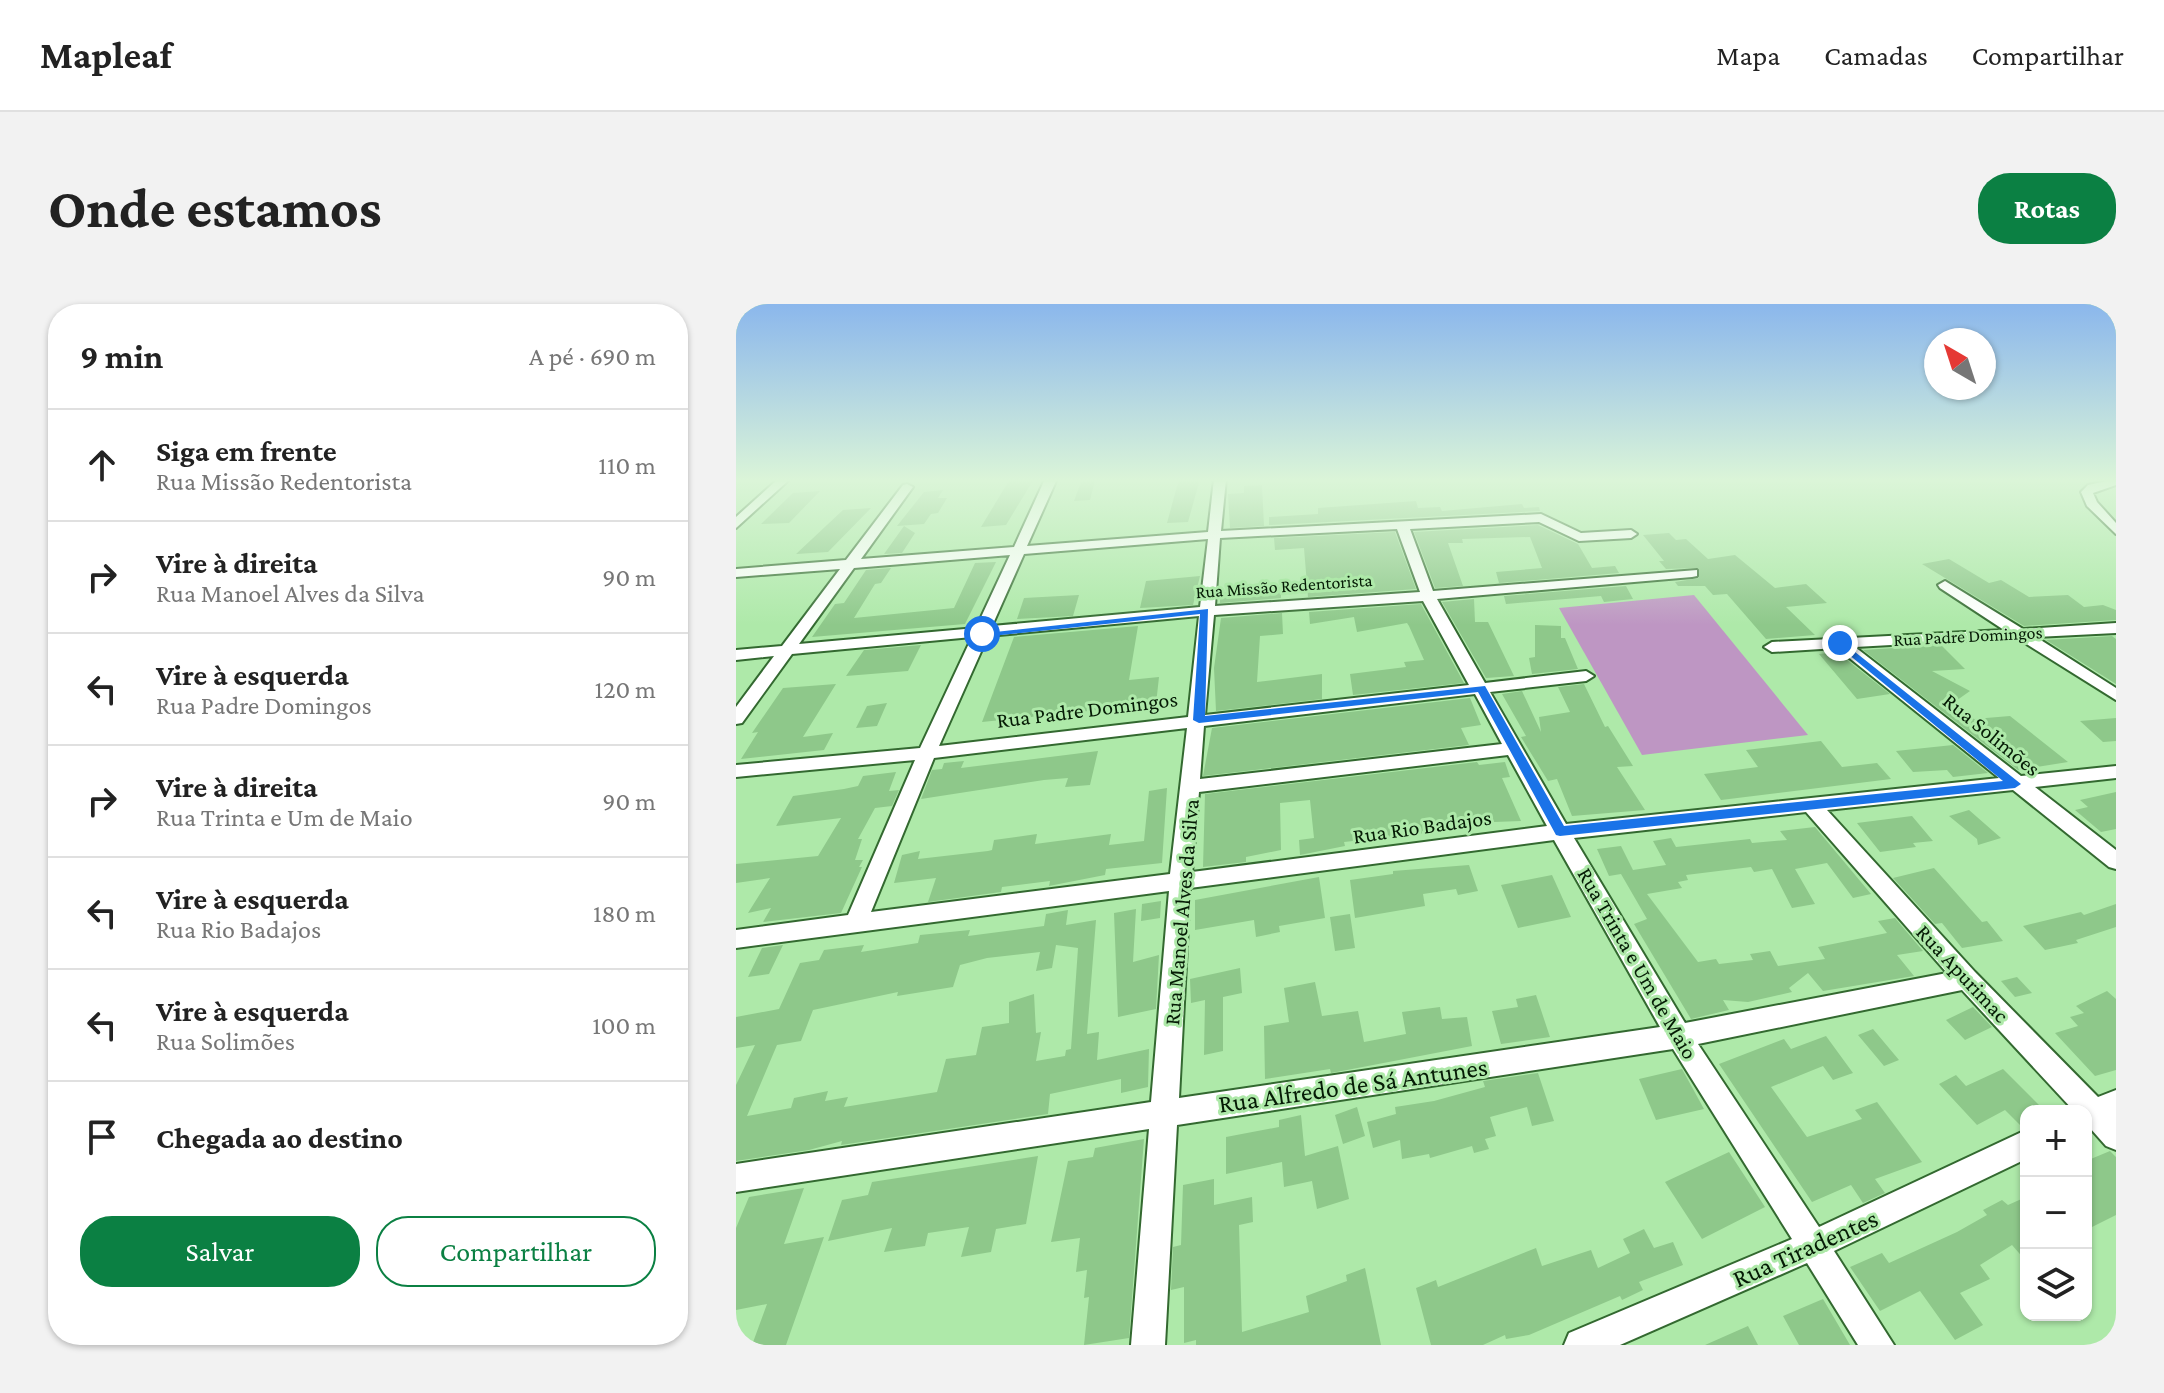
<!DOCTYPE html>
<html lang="pt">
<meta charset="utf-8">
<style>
body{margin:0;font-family:"Crimson Pro",serif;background:#f2f2f2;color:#222}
.controls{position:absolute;right:24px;bottom:24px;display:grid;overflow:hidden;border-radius:16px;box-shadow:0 2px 6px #0004}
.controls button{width:72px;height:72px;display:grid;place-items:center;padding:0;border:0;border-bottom:2px solid #e0e0e0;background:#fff;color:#222;font:40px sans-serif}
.compass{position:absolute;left:1188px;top:24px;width:72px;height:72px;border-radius:50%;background:#fff;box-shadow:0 2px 6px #0004;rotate:321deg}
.stop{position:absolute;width:24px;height:24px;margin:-18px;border:6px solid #1a73e8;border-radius:50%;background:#fff}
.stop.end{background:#1a73e8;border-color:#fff;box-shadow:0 2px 8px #0008}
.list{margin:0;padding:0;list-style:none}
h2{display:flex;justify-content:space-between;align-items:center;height:104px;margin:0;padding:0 32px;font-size:34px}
h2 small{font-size:26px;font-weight:400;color:#767676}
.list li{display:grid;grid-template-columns:52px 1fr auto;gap:24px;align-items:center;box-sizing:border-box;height:112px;padding:0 32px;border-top:2px solid #e0e0e0}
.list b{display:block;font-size:30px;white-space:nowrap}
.list p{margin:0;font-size:26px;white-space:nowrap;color:#767676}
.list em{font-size:26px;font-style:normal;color:#767676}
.actions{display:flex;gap:16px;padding:24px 32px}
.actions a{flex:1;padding:18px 0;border:2px solid #0b8043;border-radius:32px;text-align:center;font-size:28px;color:#0b8043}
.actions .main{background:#0b8043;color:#fff}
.icon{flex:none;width:44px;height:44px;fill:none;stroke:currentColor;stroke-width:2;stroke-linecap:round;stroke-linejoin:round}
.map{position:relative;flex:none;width:1380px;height:1041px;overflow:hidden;border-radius:32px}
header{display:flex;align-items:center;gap:48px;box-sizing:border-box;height:112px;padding:0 40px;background:#fff;border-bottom:2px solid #e0e0e0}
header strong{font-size:38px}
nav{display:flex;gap:44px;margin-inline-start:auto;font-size:28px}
.intro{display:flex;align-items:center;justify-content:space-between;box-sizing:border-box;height:192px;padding:0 48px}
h1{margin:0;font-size:56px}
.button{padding:20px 36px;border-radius:32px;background:#0b8043;color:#fff;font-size:28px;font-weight:700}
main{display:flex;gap:48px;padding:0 48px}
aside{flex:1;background:#fff;border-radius:32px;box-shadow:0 2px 6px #0004}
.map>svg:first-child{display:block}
.green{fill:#be96c3}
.building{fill:#8ec88a;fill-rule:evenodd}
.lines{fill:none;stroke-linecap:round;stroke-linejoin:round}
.minor-casing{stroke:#336930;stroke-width:4}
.minor{fill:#fff;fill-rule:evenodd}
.route{fill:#1a73e8}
.labels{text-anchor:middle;stroke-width:6;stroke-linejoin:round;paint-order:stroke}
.far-street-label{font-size:18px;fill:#051b05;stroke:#aee9a9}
.street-label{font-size:22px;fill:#051b05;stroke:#aee9a9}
.near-street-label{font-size:26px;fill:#051b05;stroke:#aee9a9}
</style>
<header>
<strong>Mapleaf</strong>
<nav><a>Mapa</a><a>Camadas</a><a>Compartilhar</a></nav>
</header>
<div class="intro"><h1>Onde estamos</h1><a class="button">Rotas</a></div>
<main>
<aside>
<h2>9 min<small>A pé · 690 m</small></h2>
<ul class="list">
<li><svg class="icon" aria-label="ahead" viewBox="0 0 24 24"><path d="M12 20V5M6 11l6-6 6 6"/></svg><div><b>Siga em frente</b><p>Rua Missão Redentorista</p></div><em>110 m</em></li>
<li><svg class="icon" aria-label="right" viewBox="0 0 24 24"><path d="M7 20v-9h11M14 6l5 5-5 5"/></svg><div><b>Vire à direita</b><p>Rua Manoel Alves da Silva</p></div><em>90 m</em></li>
<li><svg class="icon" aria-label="left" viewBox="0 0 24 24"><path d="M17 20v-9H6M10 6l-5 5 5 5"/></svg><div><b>Vire à esquerda</b><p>Rua Padre Domingos</p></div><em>120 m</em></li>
<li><svg class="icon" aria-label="right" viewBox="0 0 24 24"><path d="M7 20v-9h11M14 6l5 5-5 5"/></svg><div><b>Vire à direita</b><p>Rua Trinta e Um de Maio</p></div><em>90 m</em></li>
<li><svg class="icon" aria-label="left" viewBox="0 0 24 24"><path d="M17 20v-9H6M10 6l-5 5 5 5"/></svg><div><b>Vire à esquerda</b><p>Rua Rio Badajos</p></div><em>180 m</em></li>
<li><svg class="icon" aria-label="left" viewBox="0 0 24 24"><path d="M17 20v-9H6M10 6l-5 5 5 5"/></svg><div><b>Vire à esquerda</b><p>Rua Solimões</p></div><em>100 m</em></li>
<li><svg class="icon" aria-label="arrive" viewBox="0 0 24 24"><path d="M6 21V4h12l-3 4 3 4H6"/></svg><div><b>Chegada ao destino</b></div></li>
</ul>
<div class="actions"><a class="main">Salvar</a><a>Compartilhar</a></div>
</aside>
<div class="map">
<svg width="1380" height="1041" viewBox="0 0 1380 1041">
<rect width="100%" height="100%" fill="#aee9a9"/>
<path class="green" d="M958,291L1072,431L906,451L823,304Z"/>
<path class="building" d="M274,175H298L270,221L245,223Z
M443,175H464L452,218L431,219Z
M359,177L354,196L338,197L345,178Z
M526,181L528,222L494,224L492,190L508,189V182Z
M207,186L202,194H211L202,209L195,210L188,220L161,222L188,188Z
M84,187L53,219L25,220L57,189Z
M680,197L682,204L704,203L706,207L786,200L788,204L803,203L804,207L533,221V213L582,210V204Z
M135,204L92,248L60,250L107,206Z
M802,221L842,240L856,264L879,262L883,269L763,279L760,268L806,264L794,233L726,235L727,239H712L727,282L699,284L678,228Z
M168,222L179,229L166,249L148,250Z
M659,228L680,285L572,293L568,244L539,246L538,234Z
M933,229L940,236L950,235L972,255L999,251L1039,284L1070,280L1091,299L1050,303L1079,331L1030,335L991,290L977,291L969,282H942L939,278L963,274V264L930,265L923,257H928L907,231Z
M1213,255L1253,279L1265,276L1293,293L1332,291L1348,303L1367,301L1380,306V316L1288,322L1186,260Z
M260,258L229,320L76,333L99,300L108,299L130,266L155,264L145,279L139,280L118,314L218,304L239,259Z
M464,272L457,301L404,304L410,277Z
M890,282L897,295L868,298L865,292L770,300L768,292Z
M545,283V294L484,299V289Z
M343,291L337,312L281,315L288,294Z
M738,295L739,318H752L778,372L750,374L706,298Z
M685,300L728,379L617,391L614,370L670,363L668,358L688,356L673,322L671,319L621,328L618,313L574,320L573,308Z
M546,309L547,330L524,332L521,378L586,370V395L480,407L478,364L485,314Z
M799,321L825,322V334H829L842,365L796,370L793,354L799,353Z
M402,322L393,376L423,373L420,400L246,418L278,333Z
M1376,332L1380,335V380L1310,336Z
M185,341L172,367L110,372L128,346Z
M1205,341L1229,365L1196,367L1234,387L1217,399L1238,415L1274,412L1332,458L1282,466L1127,346Z
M1101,348L1154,390L1121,395L1083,350Z
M100,380L67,433L97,429L88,446L5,455L22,428L16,429L47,384Z
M848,380L869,423L872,422L897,462L881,463L909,506L836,512L821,475L812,477L785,433L790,432L766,390L786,387L805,428L803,413L834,408L822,383Z
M734,394L745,421L725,424L733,441L467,472L476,424Z
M151,399L141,422L120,424L131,402Z
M1380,414V437L1367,438L1344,417Z
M1085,437L1106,463L1141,459L1155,475L985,496L968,470L1022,463L1010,446Z
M1217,441L1252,469L1217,473L1211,466L1177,468L1160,447Z
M362,447L354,481L329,483L332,474L308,476L185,495L196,466L206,465L208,459L228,457L225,464Z
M741,458L743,461L769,458L774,473L766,474L785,517L731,519L697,525L698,528L608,538L609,542L564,551L563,536L578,534L574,496L544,499L545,546L510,553V558L467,563L469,490Z
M160,468L153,487L163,486L156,502L139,504L122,535H126L119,556H127L123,563H126L105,609L27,618L35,604L12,609L34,574L0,579V560L82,552L105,514L40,522L57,492L108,485L122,482L127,472Z
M431,484L426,559L370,565L369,571L333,578L313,582L314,577L266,583L265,588L192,598L200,574L158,579L166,551L184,547L182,555L252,547L256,546L258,536L301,530L299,540L375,530L373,541L408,537L413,487Z
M1380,488V525L1365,528L1339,506L1352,503L1344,496Z
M1233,506L1265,534L1242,541L1241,535L1213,512Z
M1176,512L1197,537L1177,539L1180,543L1144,548L1121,519Z
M1079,523L1135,590L1117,594L1091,559L1059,565L1079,600L1056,604L1036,565L1018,568L1015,563L950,571L952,576L942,578L946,584L911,590L962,658L980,655L983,660L1017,656L1014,650L1034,647L1042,662L1089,655L1082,643L1151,629L1142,617L1159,614L1187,647L1161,651L1178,672L1087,687L1072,669L1053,684L1056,688L1012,698L987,696L993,706L955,715L898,620L911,615L885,570L873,572L861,545L885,542L897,566L930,561L917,537L935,534L940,543L1014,535L1016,539L1051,536L1044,527Z
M733,561L742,587L722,591L720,585L687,590L689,602L619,614L614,576L657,570V567Z
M1198,564L1246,618L1251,617L1267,637L1226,644L1206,619L1199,620L1157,574Z
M816,571L835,613L782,624L765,581Z
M583,573L589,614L543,622L544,628L520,633L518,616L459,626V596Z
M425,597L424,614L405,617L406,600Z
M1380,600V623L1340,636L1342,639L1309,646L1287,622L1345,608L1348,611Z
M400,605L397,658L423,651L420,705L382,713L378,609Z
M332,606L330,621L360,616L351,730L363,728L361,756L413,745L412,783L385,789V775L314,790L312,810L105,841L106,837L73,846L0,857V781L19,741L0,744V713L43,705L64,659L83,656L88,646L128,641L125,648L182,639L184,631L234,626L232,632L308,622L310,610ZM320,641L342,644L335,745L330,746L329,752L300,757L305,728L300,729L298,690L273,698V719L246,723L240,751L210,755L201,788L108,803L112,793L89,797L92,787L58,794L55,804L11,812L41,741L65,737L77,706L162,688L161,692L217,683L224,661L251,654L304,648L300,667L316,664Z
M614,610L619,644L599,647L594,613Z
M47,641L33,670L12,673L26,644Z
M504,664L506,689L487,693V747L468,751L469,696L455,699L454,675Z
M1281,673L1296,689L1279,693L1265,677Z
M579,678L586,712L622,707L628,738L670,730L666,708L704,703L706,715L731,713L736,742L611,766L595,769L594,765L529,775L528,722L553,718L548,684Z
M1371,687L1380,695V766L1359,772L1319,729L1342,722L1334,713L1348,709L1340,702Z
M800,691L814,733L765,740L756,707L782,703L780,695Z
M1237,703L1256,723L1229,736L1210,716Z
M1137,725L1163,756L1148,762L1122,731Z
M1090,732L1117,769L1097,776L1087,762L1035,783L1071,833L1126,815L1119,806L1141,798L1186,858L1139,875L1149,889L1127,899L1115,881L1076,898L983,760L1048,735L1055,745Z
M946,765L968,805L920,816L903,775Z
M1267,765L1309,807H1290V823L1287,824L1269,806L1241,821L1203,780L1220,771L1230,782Z
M802,769L818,817L796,822L791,803L754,813L760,832L749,835L753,845L738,849L736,842L694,854L693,850L666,855L664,836L637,844L631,818L660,810L659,803L698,797L749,783L747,777Z
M621,803L629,832L607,840L599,811Z
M565,811L569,852L602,842L613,895L581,905L576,877L548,883L546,858L490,870V833L543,823V816Z
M408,835L393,1034L348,1041L353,993L348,994L351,966L340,968L344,934L315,938L332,857L357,853L359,844Z
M1374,847L1380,853V911L1350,926V857Z
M993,848L1029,903L966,935L929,878Z
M302,852L290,920L260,925L255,948L225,953L233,923L192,929L189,942L148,948L156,924L92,937L106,896L132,891L136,878Z
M478,875V901L516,893L517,918L503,921L506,1028L573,1008L570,992L611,977L610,971L629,964L645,1041H460V1036L448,1039V983L435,986L437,943L445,941L447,881Z
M68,884L48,940L88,933L50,1041H16L31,1000L0,1006V924L13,893Z
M1290,893V957L1276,941L1244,961L1254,975L1224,989L1247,1021L1219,1036L1184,987L1144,1007L1114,963L1146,949L1153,959L1221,928L1251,911L1247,906L1266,896L1272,901Z
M908,925L918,944L937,938L947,961L903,978L907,986L886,996L884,992L793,1031L770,1035L769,1031L747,1041H695L680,984L700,976L702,983L800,944L806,962L855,946L862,964L894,949L887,935Z
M1087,995L1114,1041H1063L1047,1012Z
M1012,1022L1022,1041H969Z"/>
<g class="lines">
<defs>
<path id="minor" d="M42,175H54L0,224V213Z
M309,175H321L291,242L472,228L478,175H490L485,227L805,210L845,229L895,226L901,230L895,234L843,237L803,218L674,225L697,287L961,266V272L956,273L701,295L749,379L850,367L858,372L850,377L754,388L830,520L1263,474L1101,344L1036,348L1028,343L1036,338L1268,326L1204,284L1202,281L1209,277L1287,325L1380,319V329L1300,333L1380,384V396L1281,334L1119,343L1285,472L1380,462V474L1299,483L1380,546V565L1373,563L1277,486L1091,506L1239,668L1362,793L1380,786V846L1370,842L1354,824L1350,825V807H1338L1226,686L962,740L1083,923L1290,826V855L1098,947L1158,1041H1122L1071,959L884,1041H828L833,1029L1056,935L937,745L441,821L429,1041H395L413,825L0,888V860L415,798L433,587L0,644V626L112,611L179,456L0,473V461L184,444L236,333L56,350L6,419L0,420V403L38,352L0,356V346L46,342L104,265L0,273V265L110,256L167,181L171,180L177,183L125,255L278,243ZM661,225L684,288L479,302L484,234ZM472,235L464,303L256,322L288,250ZM274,251L240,324L63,340L118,264ZM687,297L733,381L469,411L478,311ZM463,312L452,413L203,442L252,332ZM739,390L766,440L464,475L468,422ZM451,424L434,570L135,608L198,454ZM772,451L811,522L456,568L463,488ZM1070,508L1211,669L949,719L838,534ZM818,536L924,723L443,794L454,584Z
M1380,175V181L1357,189L1361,198L1380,219V230L1351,202L1345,188L1352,181Z"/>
</defs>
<use href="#minor" class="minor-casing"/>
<use href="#minor" class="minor"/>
</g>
<linearGradient id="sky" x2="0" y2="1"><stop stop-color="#8bb7ec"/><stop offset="0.55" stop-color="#dbf5d8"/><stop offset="1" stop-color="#dbf5d8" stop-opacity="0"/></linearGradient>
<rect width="1380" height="321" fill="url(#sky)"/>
<path class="route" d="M472,305L469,412L749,382L828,522L1267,477L1101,341L1104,336L1285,480L1279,484L824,532L820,531L742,388L463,419L457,416L464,310L246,333L241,330Z"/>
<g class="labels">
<g class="far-street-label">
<text transform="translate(548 282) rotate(-4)" y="6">Rua Missão Redentorista</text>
<text transform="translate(1232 332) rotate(-3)" y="6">Rua Padre Domingos</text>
</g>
<g class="street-label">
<text transform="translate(351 405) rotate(-7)" y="8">Rua Padre Domingos</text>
<text transform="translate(1256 430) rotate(39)" y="8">Rua Solimões</text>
<text transform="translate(686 522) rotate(-8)" y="8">Rua Rio Badajos</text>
<text transform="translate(445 608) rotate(-85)" y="8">Rua Manoel Alves da Silva</text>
<text transform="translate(902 659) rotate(60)" y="8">Rua Trinta e Um de Maio</text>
<text transform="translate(1227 669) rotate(47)" y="8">Rua Apurimac</text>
</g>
<g class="near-street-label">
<text transform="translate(617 781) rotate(-8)" y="9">Rua Alfredo de Sá Antunes</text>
<text transform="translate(1069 944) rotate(-24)" y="9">Rua Tiradentes</text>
</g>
</g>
</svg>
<div class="controls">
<button>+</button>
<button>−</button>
<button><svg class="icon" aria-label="layers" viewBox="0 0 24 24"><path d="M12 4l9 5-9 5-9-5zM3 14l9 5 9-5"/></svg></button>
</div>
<svg class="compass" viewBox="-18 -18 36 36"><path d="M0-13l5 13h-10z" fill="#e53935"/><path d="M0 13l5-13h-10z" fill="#767676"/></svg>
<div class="stop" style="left:246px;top:330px"></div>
<div class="stop end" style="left:1104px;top:339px"></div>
</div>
</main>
